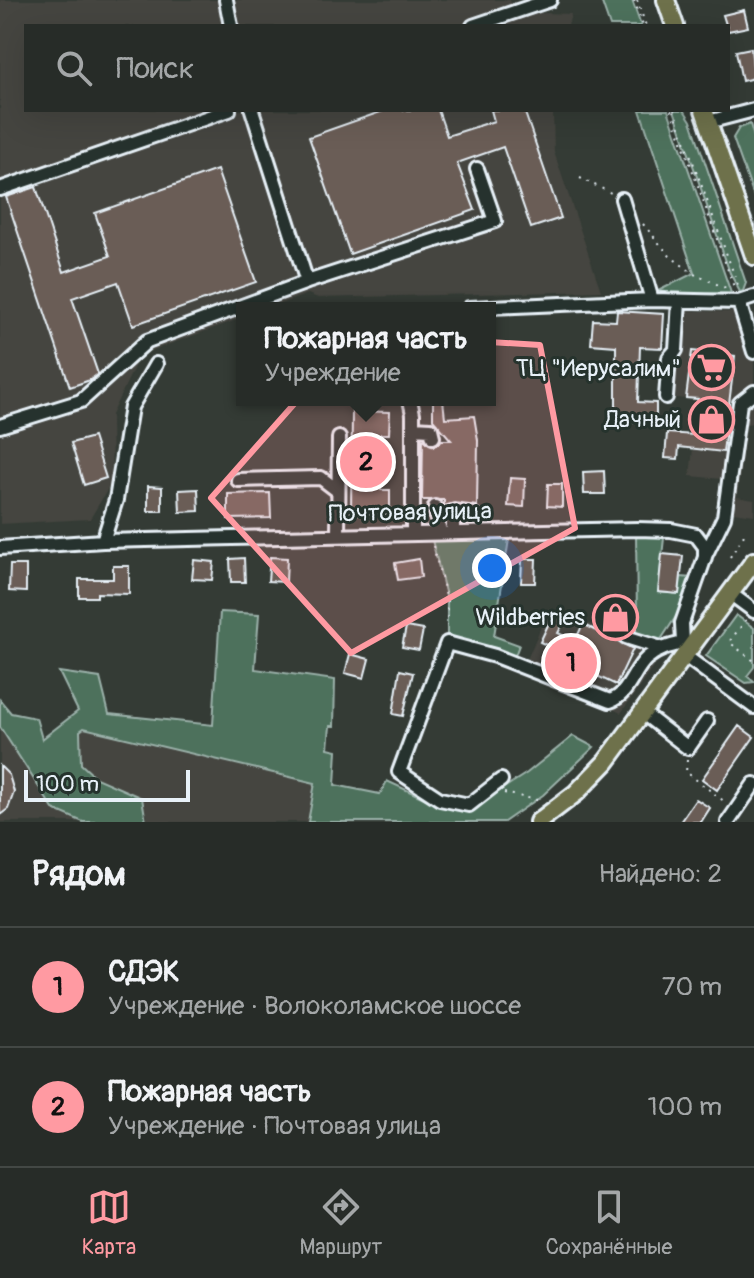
<!DOCTYPE html>
<html lang="ru">
<meta charset="utf-8">
<style>
body{margin:0;font-family:Pangolin,sans-serif;background:#2f3430;color:#f1f3f6}
.scale{position:absolute;left:24px;bottom:20px;width:166px;box-sizing:border-box;padding-left:8px;border:4px solid #e8f1f8;border-top:0;font-size:22px;line-height:28px;white-space:nowrap;color:#e8f1f8;-webkit-text-stroke:6px #26332d;paint-order:stroke}
.you{position:absolute;left:492px;top:568px;width:28px;height:28px;margin:-20px;border:6px solid #fff;border-radius:50%;background:#1a73e8;box-shadow:0 0 0 12px #1a73e833}
.badge{display:grid;place-items:center;width:52px;height:52px;border-radius:50%;background:#ff9aa2;color:#111;font-size:26px;font-weight:700}
.pin{position:absolute;translate:-50% -50%;border:4px solid #fff;box-shadow:0 2px 8px #0006}
.popup{position:absolute;left:236px;top:302px;width:260px;height:104px;box-sizing:border-box;display:grid;place-content:center;border-radius:0px;background:#272c28;filter:drop-shadow(0 2px 6px #0005);font-size:26px;white-space:nowrap;color:#a4a7a8}
.popup b{font-size:30px;color:#f1f3f6}
.popup::after{content:'';position:absolute;left:50%;top:100%;margin-left:-16px;border:16px solid transparent;border-top-color:#272c28}
.list{margin:0;padding:0;list-style:none}
h2{display:flex;justify-content:space-between;align-items:center;height:104px;margin:0;padding:0 32px;font-size:34px}
h2 small{font-size:26px;font-weight:400;color:#a4a7a8}
.list li{display:grid;grid-template-columns:52px 1fr auto;gap:24px;align-items:center;box-sizing:border-box;height:120px;padding:0 32px;border-top:2px solid #434845}
.list b{display:block;font-size:30px;white-space:nowrap}
.list p{margin:0;font-size:26px;white-space:nowrap;color:#a4a7a8}
.list em{font-size:26px;font-style:normal;color:#a4a7a8}
.icon{flex:none;width:44px;height:44px;fill:none;stroke:currentColor;stroke-width:2;stroke-linecap:round;stroke-linejoin:round}
.map{position:relative;flex:none;width:754px;height:822px;overflow:hidden}
.search{position:absolute;background:#272c28;box-shadow:0 8px 32px #0002;left:24px;right:24px;top:24px;height:88px;display:flex;align-items:center;gap:20px;box-sizing:border-box;padding:0 28px;border-radius:0px;color:#a4a7a8;font-size:30px}
.sheet{height:344px;background:#272c28}
nav{display:flex;justify-content:space-around;align-items:center;box-sizing:border-box;height:112px;border-top:2px solid #434845;background:#272c28;font-size:22px;color:#a4a7a8}
nav a{display:grid;justify-items:center;gap:4px}
nav .on{color:#ff9aa2}
.map>svg:first-child{display:block}
.built{fill:#44453f}
.green{fill:#4e715c;stroke:#9bb1aa;stroke-width:2}
.building{fill:#6a5d57;stroke:#e8f1f8;stroke-width:2}
.lines{fill:none;stroke-linecap:round;stroke-linejoin:round}
.minor-casing{stroke:#e8f1f8;stroke-width:18}
.major-casing{stroke:#e8f1f8;stroke-width:22}
.path{stroke:#e8f1f8;stroke-width:2;stroke-dasharray:2 6;stroke-linecap:butt}
.minor{stroke:#26332d;stroke-width:12}
.major{stroke:#6e714b;stroke-width:16}
.marked{fill:#ff9aa2;fill-opacity:0.2;stroke:#ff9aa2;stroke-width:6;stroke-linejoin:round}
.labels{text-anchor:middle;stroke-width:6;stroke-linejoin:round;paint-order:stroke}
.poi-label{font-size:24px;fill:#e8f1f8;stroke:#26332d;text-anchor:end}
.street-label{font-size:24px;fill:#e8f1f8;stroke:#26332d}
</style>
<div class="map">
<svg width="754" height="822" viewBox="0 0 754 822">
<rect width="100%" height="100%" fill="#343b35"/>
<filter id="ink" filterUnits="userSpaceOnUse"><feTurbulence type="fractalNoise" baseFrequency=".0125" numOctaves="2"/><feDisplacementMap in="SourceGraphic" scale="16" xChannelSelector="R" yChannelSelector="G"/><feConvolveMatrix kernelMatrix="1 2 1 2 8 2 1 2 1" color-interpolation-filters="sRGB"/></filter>
<g filter="url(#ink)">
<path class="built" d="M0,0H510L514,12L571,14L568,26H26V110H553L554,152L601,291L318,298L308,294L269,308H242V318L140,355L111,415L112,482L90,519L0,524Z
M739,302L743,308L749,307L754,320V423L746,424L737,497L754,500V515L719,510L722,479L690,476L697,411L707,401L666,397L679,310L731,312Z
M549,608L595,626L633,636L664,652L621,713L523,669Z
M0,727L53,809L83,822H0Z
M84,728L315,783L308,822H148L142,798L96,778L81,764L80,730Z"/>
<path class="green" d="M601,0H632L641,26H610Z
M640,110H668L731,293L683,295L658,291L694,273Z
M674,110H684L691,121L746,283L743,291L740,292L730,273Z
M750,124L754,137V197L733,138L739,128Z
M636,534L664,538L658,592L679,594L681,577L692,578L681,609L658,644L633,636L637,618Z
M449,538L509,539L494,636L519,645L514,658L447,636V600L432,540Z
M220,612L259,614L255,669L335,680L334,726H330L328,748L337,750L335,785L380,794L387,781L437,804L471,809L527,773L573,736L594,747L543,795L504,822H308L315,783L84,728L80,731L81,764L96,778L142,798L146,822H83L53,809L0,727V700L11,713L36,718L42,739L78,711L59,672L100,678L109,714L213,725Z
M736,615L754,628V667L747,676L754,682L746,683L706,656Z"/>
<path class="building" d="M744,10L748,27L728,31L723,15Z
M751,48L754,78L742,81L736,51Z
M386,110H438L447,136L494,121L491,110H524L561,218L531,228L503,147L457,163L475,210L350,254L309,137Z
M217,170L256,282L133,325L118,282L72,298L98,374L90,380L70,387L6,197L36,187L64,272L110,256L95,213Z
M617,311L664,314L662,348L640,347L638,402L656,403V422L616,421V346L591,344L593,320L616,321Z
M692,351L735,356L723,452L679,447L678,459L665,458L667,433L694,435L698,399L686,398Z
M433,400H443L445,418L474,416L478,440L477,506L454,503L444,506V500H422L423,439L434,446L442,440H451L433,419Z
M352,411L390,412L389,434H381V490H390V514H351Z
M93,437L106,478L84,485L71,443Z
M604,471L605,494H584L583,472Z
M510,478L525,479L524,507L508,506Z
M548,484H562V507L547,506Z
M148,486L162,487V511H148Z
M198,489L199,511L180,512L179,490Z
M270,493L271,518L228,519V494Z
M662,554L683,556L679,594L658,592Z
M270,557L287,558L286,582L268,581Z
M244,558L245,582H231L230,559Z
M419,559L421,577L398,580L395,563Z
M522,559H536L535,583H521Z
M194,560L214,562L212,580L192,579Z
M10,565H26V592L9,591Z
M113,566H129V594L97,593V597H79V579H113Z
M609,600L628,605L625,614L622,613L616,640L633,649L616,685L591,673L586,682L573,677L576,671L564,665L569,655L540,642L554,612L566,618L558,633L575,641L583,624L597,631L602,611L606,612Z
M406,627L423,630L419,650L402,647Z
M350,654L369,659L364,678L345,673Z
M400,670L413,673L403,716L393,714Z
M739,726L754,737L717,790L702,779Z
M0,766L9,775L14,792L8,809L0,815Z
M696,799L710,808L701,822H680Z"/>
<g class="lines">
<defs>
<path id="minor" d="M226,0L231,26
M473,26L550,0
M708,122L754,110
M0,189L229,110
M622,199L652,300
M307,282L495,221L477,169
M739,302L754,352
M469,308L652,300L739,302L754,297
M666,397L669,358L676,350L679,301
M410,400L413,414V533
M0,426L81,401L147,341L307,282L252,110
M413,428L431,429L433,437
M238,480L321,478L338,491
M435,507L440,533
M453,532V512L473,514
M338,535L339,438
M103,541L116,500L131,407L156,364
M0,548L103,541L637,529L671,530L696,535L705,547V557L682,623L683,643L690,648
M705,556L724,517L740,403L754,392
M731,594L754,611
M629,622L626,637L661,648
M685,656L754,707
M643,713L688,748L707,721
M501,780L469,805L440,799L399,772L447,643L495,656L610,701C629,695 633,670 647,658C658,649 670,646 683,643
M728,822L754,784"/>
<path id="major" d="M666,0L675,26
M704,110L754,256
M538,822L576,793L606,762L754,561"/>
</defs>
<use href="#minor" class="minor-casing"/>
<use href="#major" class="major-casing"/>
<path class="path" d="M634,0L643,26
M637,0L646,26
M671,110L735,290
M674,110L739,288
M580,178L613,194
M643,224L670,256L694,274L728,289
M433,546L447,600V629
M730,557L746,532
M746,620L729,642L754,661
M687,760L686,772L725,802
M504,793L541,801"/>
<use href="#minor" class="minor"/>
<use href="#major" class="major"/>
</g>
</g>
<path class="marked" d="M356,334L540,345L575,528L351,653L211,498Z"/>
<defs>
<symbol id="supermarket-ring" viewBox="-11 -11 22 22"><circle r="9.5" fill="#26332d" stroke="#ff9aa2" stroke-width="1.5"/><path d="M-6-5.5h2.5l.6 2H6L4.5 2H-2.5L-4.4-4H-6ZM-1.5 3.2a1.3 1.3 0 1 0 .1 0ZM3 3.2a1.3 1.3 0 1 0 .1 0Z" fill="#ff9aa2"/></symbol>
<symbol id="shop-ring" viewBox="-11 -11 22 22"><circle r="9.5" fill="#26332d" stroke="#ff9aa2" stroke-width="1.5"/><path d="M-5-2.5h2.3a2.7 3.5 0 0 1 5.4 0H5L5.5 6h-11ZM-1.5-2.5h3a1.5 2.3 0 0 0-3 0Z" fill="#ff9aa2"/></symbol>
</defs>
<g fill-rule="evenodd">
<use href="#supermarket-ring" x="686" y="342" width="51" height="51"/>
<use href="#shop-ring" x="686" y="394" width="51" height="51"/>
<use href="#shop-ring" x="590" y="592" width="51" height="51"/>
</g>
<g class="labels">
<g class="poi-label">
<text x="681" y="376">ТЦ "Иерусалим"</text>
<text x="681" y="427">Дачный</text>
<text x="585" y="625">Wildberries</text>
</g>
<g class="street-label">
<text transform="translate(410 512) rotate(-1)" y="8">Почтовая улица</text>
</g>
</g>
</svg>
<div class="scale">100 m</div>
<div class="you"></div>
<div class="pin badge" style="left:571px;top:663px">1</div>
<div class="pin badge" style="left:366px;top:462px">2</div>
<div class="popup"><b>Пожарная часть</b>Учреждение</div>
<div class="search"><svg class="icon" aria-label="search" viewBox="0 0 24 24"><circle cx="10" cy="10" r="6"/><path d="M15 15l6 6"/></svg>Поиск</div>
</div>
<section class="sheet">
<h2>Рядом<small>Найдено: 2</small></h2>
<ul class="list">
<li><span class="badge">1</span><div><b>СДЭК</b><p>Учреждение · Волоколамское шоссе</p></div><em>70 m</em></li>
<li><span class="badge">2</span><div><b>Пожарная часть</b><p>Учреждение · Почтовая улица</p></div><em>100 m</em></li>
</ul>
</section>
<nav>
<a class="on"><svg class="icon" aria-label="map" viewBox="0 0 24 24"><path d="M3 6l6-2 6 2 6-2v14l-6 2-6-2-6 2zM9 4v14M15 6v14"/></svg>Карта</a>
<a><svg class="icon" aria-label="directions" viewBox="0 0 24 24"><path d="M12 3l9 9-9 9-9-9zM9 14v-3h6M13 9l2 2-2 2"/></svg>Маршрут</a>
<a><svg class="icon" aria-label="saved" viewBox="0 0 24 24"><path d="M7 4h10v16l-5-4-5 4z"/></svg>Сохранённые</a>
</nav>
